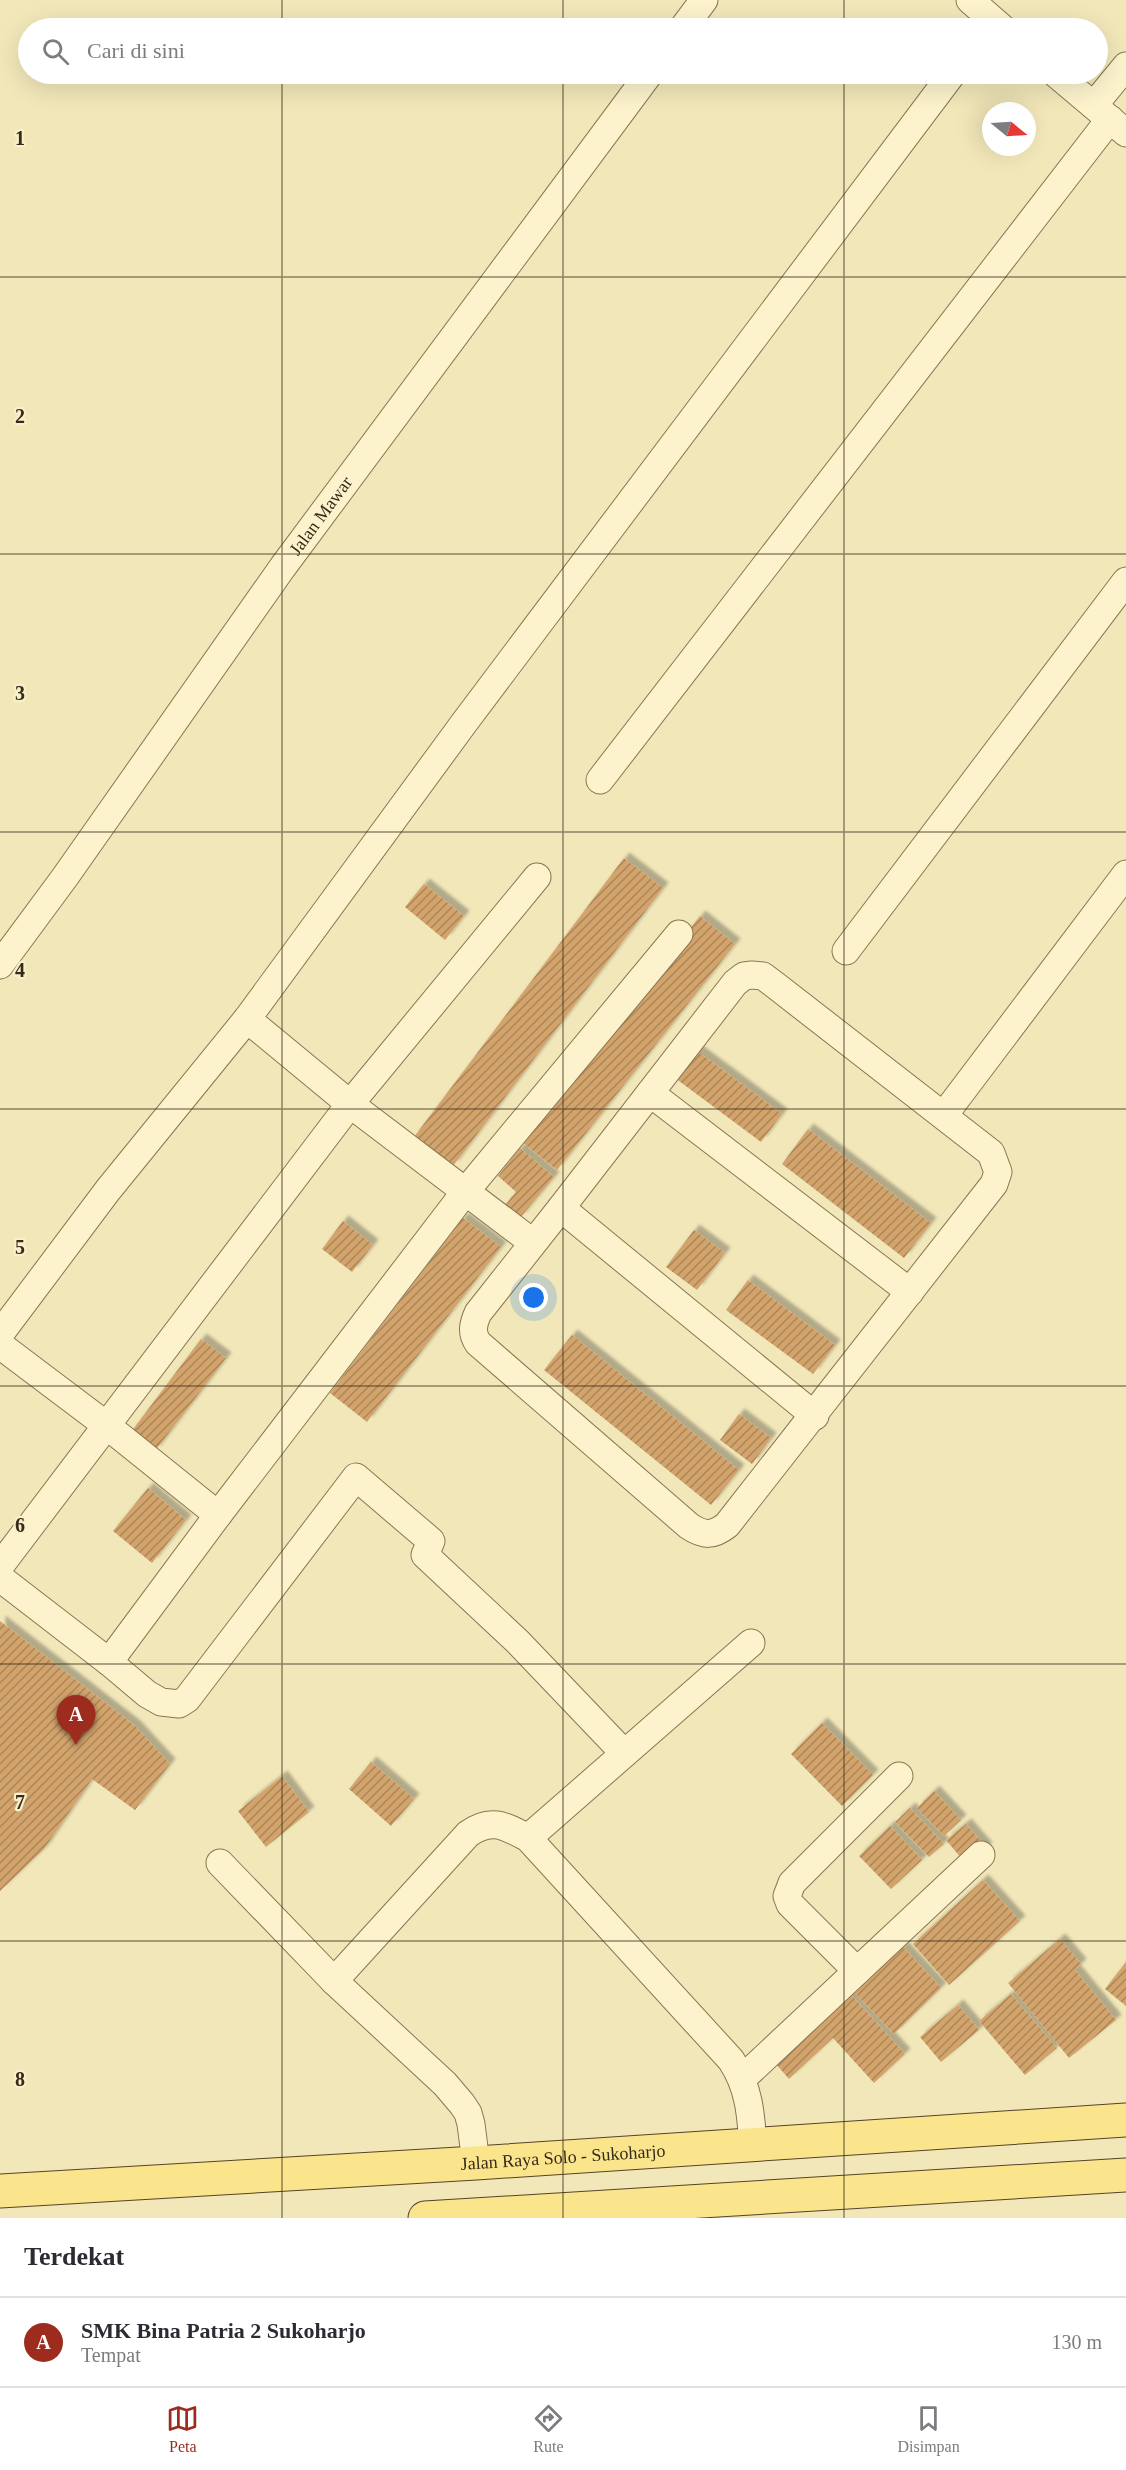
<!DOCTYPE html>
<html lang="id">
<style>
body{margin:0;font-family:Georgia,serif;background:#f2f2f3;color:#2b2b33}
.compass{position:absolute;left:982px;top:102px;width:54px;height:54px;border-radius:50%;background:#fff;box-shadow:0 6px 24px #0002;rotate:108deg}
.you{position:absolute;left:534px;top:1298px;width:21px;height:21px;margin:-15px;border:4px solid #fff;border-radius:50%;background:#1a73e8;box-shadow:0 0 0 9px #1a73e833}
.badge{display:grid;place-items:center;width:39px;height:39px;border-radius:50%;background:#9d2c1e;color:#fff;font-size:20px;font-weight:700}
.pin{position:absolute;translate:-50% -50px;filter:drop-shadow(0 2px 3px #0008)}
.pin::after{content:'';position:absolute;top:32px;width:21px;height:18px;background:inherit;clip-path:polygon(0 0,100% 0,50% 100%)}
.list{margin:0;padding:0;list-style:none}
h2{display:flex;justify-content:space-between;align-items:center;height:78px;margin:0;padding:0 24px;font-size:26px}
h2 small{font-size:20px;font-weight:400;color:#7c7c81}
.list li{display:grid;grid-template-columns:39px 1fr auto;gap:18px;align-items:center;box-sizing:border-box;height:90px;padding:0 24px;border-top:2px solid #e1e1e2}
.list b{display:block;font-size:22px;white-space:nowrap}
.list p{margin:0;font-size:20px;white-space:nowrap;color:#7c7c81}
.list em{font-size:20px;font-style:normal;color:#7c7c81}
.icon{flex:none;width:33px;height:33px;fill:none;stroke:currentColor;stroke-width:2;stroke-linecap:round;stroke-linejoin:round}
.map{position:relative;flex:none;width:1126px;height:2218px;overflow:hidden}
.search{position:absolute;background:#fff;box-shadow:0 6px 24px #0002;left:18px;right:18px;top:18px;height:66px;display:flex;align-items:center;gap:15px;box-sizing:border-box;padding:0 21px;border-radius:33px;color:#7c7c81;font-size:22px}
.sheet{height:168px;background:#fff}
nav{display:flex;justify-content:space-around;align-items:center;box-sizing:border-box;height:84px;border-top:2px solid #e1e1e2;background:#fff;font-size:16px;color:#7c7c81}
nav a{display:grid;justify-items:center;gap:3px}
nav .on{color:#9d2c1e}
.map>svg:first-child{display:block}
.building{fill:url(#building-hatch);filter:url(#shadow)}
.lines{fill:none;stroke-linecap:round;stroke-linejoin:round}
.street-casing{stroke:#897653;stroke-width:29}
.primary-casing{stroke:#564328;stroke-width:35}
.street{stroke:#fcf3cd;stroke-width:27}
.primary{stroke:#fae48c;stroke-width:33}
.grid{fill:none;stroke:#362b19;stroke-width:1.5;stroke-opacity:0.55}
.labels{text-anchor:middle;stroke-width:4.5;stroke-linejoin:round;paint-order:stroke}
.street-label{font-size:18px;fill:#362b19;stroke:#f8f0ca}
.grid-label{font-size:20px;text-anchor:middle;font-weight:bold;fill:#362b19;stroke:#f8f0ca;stroke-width:4.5;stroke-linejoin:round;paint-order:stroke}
</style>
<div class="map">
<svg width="1126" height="2218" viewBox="0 0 1126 2218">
<defs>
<pattern id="building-hatch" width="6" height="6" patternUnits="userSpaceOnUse" patternTransform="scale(1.5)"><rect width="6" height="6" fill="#d3a36c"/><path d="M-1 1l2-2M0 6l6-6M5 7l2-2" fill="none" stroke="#ac8558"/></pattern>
<filter id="shadow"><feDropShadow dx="5.5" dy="-5.5" stdDeviation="1.5" flood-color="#0004"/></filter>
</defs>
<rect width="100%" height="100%" fill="#f1e7b9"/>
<path class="building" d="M624,858L663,888L453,1166L414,1137Z
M424,884L464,916L445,940L405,907Z
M700,916L735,944L557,1170L522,1142Z
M696,1050L782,1114L761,1142L675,1078Z
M808,1129L931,1223L904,1258L782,1164Z
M520,1148L554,1177L520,1218L505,1205L516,1192L498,1176Z
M463,1218L501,1247L367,1422L330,1393Z
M343,1221L373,1245L352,1272L322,1249Z
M694,1230L725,1253L697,1290L666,1267Z
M748,1280L835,1345L813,1374L726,1310Z
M572,1335L739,1470L711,1505L544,1370Z
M201,1339L226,1358L155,1451L131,1432Z
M739,1414L771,1438L752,1464L720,1440Z
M148,1488L186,1520L152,1563L113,1531Z
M0,1621L135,1726L170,1764L135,1810L92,1779L44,1849L0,1891Z
M822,1723L873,1775L842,1806L791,1754Z
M371,1762L414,1799L391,1826L349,1789Z
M282,1776L309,1812L266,1847L238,1811Z
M934,1791L961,1820L944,1836L917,1808Z
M910,1808L944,1844L929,1857L895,1822Z
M966,1824L987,1848L967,1865L946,1840Z
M890,1826L922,1860L891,1889L859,1856Z
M983,1880L1020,1921L949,1985L913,1944Z
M1060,1939L1081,1964L1075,1970L1116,2020L1069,2058L1008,1983Z
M903,1947L941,1988L894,2034L855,1993Z
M1126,1962V2006L1105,1989Z
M844,1987L905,2054L874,2083L833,2038L789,2079L769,2056Z
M1011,1994L1057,2048L1025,2075L979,2021Z
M958,2005L979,2030L941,2062L920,2037Z"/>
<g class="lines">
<defs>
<g id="street">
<path d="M970,0L1002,28"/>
<path d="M683,28L704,0"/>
<path d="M1056,74L1126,133"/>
<path d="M1094,105L1126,66"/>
<path d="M600,780L1110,119"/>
<path d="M846,951L1126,581"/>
<path id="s1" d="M0,965L65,877L282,568L649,74"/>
<path d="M752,975L763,976L775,985L991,1153L998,1172L994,1184L727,1525C713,1536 704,1536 689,1526L478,1343C471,1333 473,1324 478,1313L561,1208L735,983L744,976Z"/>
<path d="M247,1019L350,1104L532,1242"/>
<path d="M650,1093L910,1292"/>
<path d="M944,1115L1126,874"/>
<path d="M561,1208L815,1416"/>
<path d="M0,1334L108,1190L247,1019L464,723L952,74"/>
<path d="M0,1345L106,1425L218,1515"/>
<path d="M0,1566L350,1104L537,877"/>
<path d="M0,1578L109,1662L147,1694L161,1702L179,1704L187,1699L356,1477L431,1541L425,1555L518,1642L624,1753"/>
<path d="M109,1662L218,1515L465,1192L679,934"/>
<path d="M528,1838L751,1643"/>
<path d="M220,1863L334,1981L445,2084L462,2104L468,2113L471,2124L476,2163"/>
<path d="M857,1971L790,1904L787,1896L792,1883L899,1776"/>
<path d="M334,1981L468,1834C491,1817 505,1826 528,1838L731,2060C749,2087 751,2114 753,2146"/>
<path d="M743,2078L981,1855"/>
</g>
<g id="primary">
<path id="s2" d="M0,2191L476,2163L1126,2120"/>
<path d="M425,2218L1126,2175"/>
</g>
</defs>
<use href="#street" class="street-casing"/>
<use href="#primary" class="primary-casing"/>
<use href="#street" class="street"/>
<use href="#primary" class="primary"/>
</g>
<path class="grid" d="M282,0V28M563,0V28M844,0V28M282,74V2218M563,74V2218M844,74V2218M0,277H1126M0,554H1126M0,832H1126M0,1109H1126M0,1386H1126M0,1664H1126M0,1941H1126"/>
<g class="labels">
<g class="street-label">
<text dy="6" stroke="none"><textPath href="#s1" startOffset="552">Jalan Mawar</textPath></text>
<text dy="6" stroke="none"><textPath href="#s2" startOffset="564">Jalan Raya Solo - Sukoharjo</textPath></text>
</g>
</g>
<g class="grid-label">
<text x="20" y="145">1</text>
<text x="20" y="423">2</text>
<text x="20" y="700">3</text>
<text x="20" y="977">4</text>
<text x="20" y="1254">5</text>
<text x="20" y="1532">6</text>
<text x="20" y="1809">7</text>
<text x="20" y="2086">8</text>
</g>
</svg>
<svg class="compass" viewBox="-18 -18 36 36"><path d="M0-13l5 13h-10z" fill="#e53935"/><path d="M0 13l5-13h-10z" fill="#7c7c81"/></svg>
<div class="you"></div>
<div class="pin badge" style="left:76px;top:1745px">A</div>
<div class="search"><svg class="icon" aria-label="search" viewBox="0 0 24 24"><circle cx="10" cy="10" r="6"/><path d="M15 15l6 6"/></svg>Cari di sini</div>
</div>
<section class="sheet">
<h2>Terdekat<small></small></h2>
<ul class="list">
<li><span class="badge">A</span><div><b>SMK Bina Patria 2 Sukoharjo</b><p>Tempat</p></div><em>130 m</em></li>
</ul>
</section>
<nav>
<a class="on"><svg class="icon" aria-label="map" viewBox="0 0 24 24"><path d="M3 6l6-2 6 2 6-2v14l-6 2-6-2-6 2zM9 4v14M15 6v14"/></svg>Peta</a>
<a><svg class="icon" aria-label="directions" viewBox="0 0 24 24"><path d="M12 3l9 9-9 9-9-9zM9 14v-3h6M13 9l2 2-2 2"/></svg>Rute</a>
<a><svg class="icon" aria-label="saved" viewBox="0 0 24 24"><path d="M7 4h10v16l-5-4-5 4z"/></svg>Disimpan</a>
</nav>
